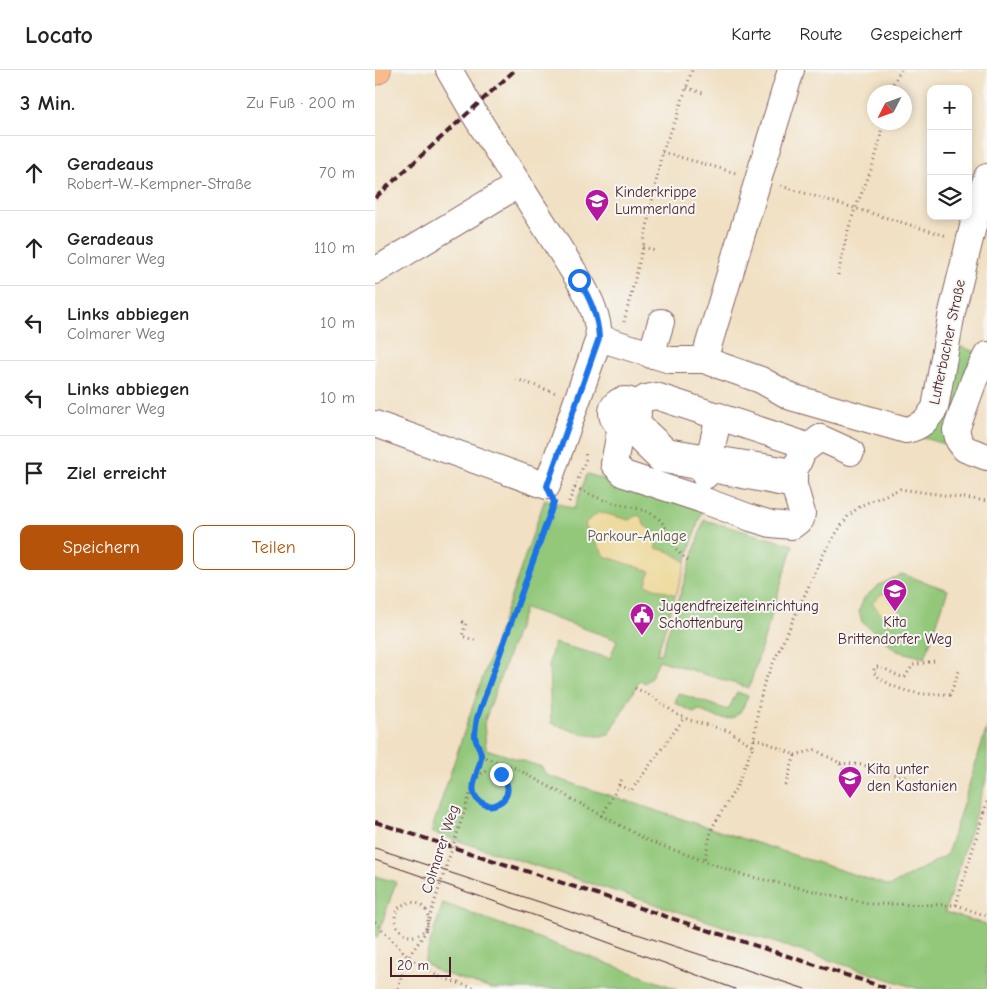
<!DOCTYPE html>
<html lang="de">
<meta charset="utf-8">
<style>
body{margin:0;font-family:"Comic Neue",sans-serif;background:#f6f6f6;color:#222}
.controls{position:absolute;right:15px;top:15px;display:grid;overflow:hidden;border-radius:10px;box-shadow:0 2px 8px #0003}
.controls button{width:45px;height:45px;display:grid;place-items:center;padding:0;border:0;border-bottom:1px solid #e0e0e0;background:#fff;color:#222;font:25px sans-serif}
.compass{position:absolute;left:492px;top:15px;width:45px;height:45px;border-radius:50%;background:#fff;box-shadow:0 2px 8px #0003;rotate:228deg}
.scale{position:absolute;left:15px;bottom:12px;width:61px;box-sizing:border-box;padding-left:5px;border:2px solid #4a1f2b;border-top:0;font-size:14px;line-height:18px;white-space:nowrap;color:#4a1f2b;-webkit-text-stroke:4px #f6f6f2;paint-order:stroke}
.stop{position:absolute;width:15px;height:15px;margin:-11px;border:4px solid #1a73e8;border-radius:50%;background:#fff}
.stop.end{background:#1a73e8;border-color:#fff;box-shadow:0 1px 5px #0008}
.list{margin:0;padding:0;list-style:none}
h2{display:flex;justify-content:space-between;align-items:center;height:65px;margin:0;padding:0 20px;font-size:21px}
h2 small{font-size:16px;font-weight:400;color:#767676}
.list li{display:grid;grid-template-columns:32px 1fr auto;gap:15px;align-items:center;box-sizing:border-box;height:75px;padding:0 20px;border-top:1px solid #e0e0e0}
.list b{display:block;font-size:19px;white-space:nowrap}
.list p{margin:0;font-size:16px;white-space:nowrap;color:#767676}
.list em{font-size:16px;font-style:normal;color:#767676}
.actions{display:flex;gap:10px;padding:15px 20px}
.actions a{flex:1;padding:11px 0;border:1px solid #b45309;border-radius:10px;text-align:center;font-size:18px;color:#b45309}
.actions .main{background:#b45309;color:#fff}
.icon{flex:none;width:28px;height:28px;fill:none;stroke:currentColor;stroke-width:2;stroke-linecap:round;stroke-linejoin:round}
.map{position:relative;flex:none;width:612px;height:919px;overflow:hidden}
header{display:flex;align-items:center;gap:30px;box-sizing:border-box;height:70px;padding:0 25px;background:#fff;border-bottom:1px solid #e0e0e0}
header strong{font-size:24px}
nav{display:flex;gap:28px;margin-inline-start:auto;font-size:18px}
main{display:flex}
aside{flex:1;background:#fff}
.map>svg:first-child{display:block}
.green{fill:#93c87a;stroke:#6e7452}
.sand{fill:#eeda9e;stroke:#9c7c64}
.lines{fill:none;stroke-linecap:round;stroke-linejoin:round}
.minor-casing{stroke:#846360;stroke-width:28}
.major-casing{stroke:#846360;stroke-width:29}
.path{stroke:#846360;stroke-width:3;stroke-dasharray:1 4;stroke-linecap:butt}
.minor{stroke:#fff;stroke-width:26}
.major{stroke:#fabb8b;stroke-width:28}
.tram{stroke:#4a1f2b;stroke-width:1}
.rail{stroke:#4a1f2b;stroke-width:4;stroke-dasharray:8 4;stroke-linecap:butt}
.path-bridge{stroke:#846360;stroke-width:3;stroke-dasharray:1 4;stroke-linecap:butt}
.route{stroke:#1a73e8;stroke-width:6}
.labels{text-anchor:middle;stroke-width:4;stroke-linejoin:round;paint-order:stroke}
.poi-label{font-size:15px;fill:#4a1f2b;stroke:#f6f6f2;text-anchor:start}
.street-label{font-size:15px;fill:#4a1f2b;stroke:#f6f6f2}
.park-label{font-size:15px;fill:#605243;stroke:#f6f6f2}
</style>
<header>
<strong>Locato</strong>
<nav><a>Karte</a><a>Route</a><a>Gespeichert</a></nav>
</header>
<main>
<aside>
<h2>3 Min.<small>Zu Fuß · 200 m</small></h2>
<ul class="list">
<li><svg class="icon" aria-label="ahead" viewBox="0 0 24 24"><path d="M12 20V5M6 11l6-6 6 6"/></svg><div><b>Geradeaus</b><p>Robert-W.-Kempner-Straße</p></div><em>70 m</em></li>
<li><svg class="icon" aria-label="ahead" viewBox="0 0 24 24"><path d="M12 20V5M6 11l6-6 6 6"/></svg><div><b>Geradeaus</b><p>Colmarer Weg</p></div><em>110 m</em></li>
<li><svg class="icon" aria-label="left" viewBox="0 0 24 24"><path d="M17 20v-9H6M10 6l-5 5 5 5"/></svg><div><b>Links abbiegen</b><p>Colmarer Weg</p></div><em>10 m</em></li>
<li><svg class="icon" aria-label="left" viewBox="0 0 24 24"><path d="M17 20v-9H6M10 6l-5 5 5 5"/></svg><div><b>Links abbiegen</b><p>Colmarer Weg</p></div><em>10 m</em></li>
<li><svg class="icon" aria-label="arrive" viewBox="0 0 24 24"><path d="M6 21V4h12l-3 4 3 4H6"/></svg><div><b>Ziel erreicht</b></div></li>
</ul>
<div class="actions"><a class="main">Speichern</a><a>Teilen</a></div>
</aside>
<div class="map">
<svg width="612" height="919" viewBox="0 0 612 919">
<rect width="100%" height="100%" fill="#f6f6f2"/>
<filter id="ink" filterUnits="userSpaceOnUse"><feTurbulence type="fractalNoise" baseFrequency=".02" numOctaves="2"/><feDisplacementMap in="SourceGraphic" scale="10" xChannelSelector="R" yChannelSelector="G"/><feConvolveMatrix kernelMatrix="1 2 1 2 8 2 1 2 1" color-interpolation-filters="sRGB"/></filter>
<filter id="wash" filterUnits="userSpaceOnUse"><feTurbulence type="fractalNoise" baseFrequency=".0096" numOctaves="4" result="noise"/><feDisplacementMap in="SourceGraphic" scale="20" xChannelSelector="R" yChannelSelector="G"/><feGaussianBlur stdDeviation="1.12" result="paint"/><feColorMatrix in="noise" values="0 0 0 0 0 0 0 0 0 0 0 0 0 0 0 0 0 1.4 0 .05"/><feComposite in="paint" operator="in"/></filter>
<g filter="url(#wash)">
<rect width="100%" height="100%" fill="#f1e0c3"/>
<path class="green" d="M580,275L604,283L583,378L545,367Z
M212,404L327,440L282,584H286L329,450L418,475L374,618L284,590L276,608L270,613L265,610L235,663C221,672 191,658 176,653L174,593L179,573L235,588L242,570L150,538L109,653L111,679L167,697L171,705L515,816L572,785L612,657V707L570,842L612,855V919H544L56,762L93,650L170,429L199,439Z
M527,504L573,520L550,588L522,581L487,552L484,541L489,528L504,515Z
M362,622L373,626C361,658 349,650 323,640L320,643L300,633L303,623L353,640Z
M0,806L21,812L2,868L0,867Z
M68,833L302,919H117L64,902L49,892Z"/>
<path class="sand" d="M224,442L254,450L263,445L268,450L269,455L281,464V478L295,482L311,492L301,525L271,515L275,501L229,486C225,475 212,464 210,453Z
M508,523L528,545L516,555L497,533Z"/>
</g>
<g filter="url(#ink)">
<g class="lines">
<defs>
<path id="minor" d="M0,201L144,114
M224,268L295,290H329L386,310L416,327L531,360C546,357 552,350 560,338L577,242L605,128L612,107
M276,285L286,252
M612,285L599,310L581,360L584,371L590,379L612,387
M329,290L416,0
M237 343a13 13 0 1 1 26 0a13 13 0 1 1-26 0Z
M261,335L271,328L281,326L421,372L426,374L428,381
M0,354L172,416L224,268C223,246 215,229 204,210L100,45L74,0
M246,356L239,394L249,404L325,429L376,448L396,454L417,456L426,449L427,443L419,415
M252,357L285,389L419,415V402L291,381L260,352
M422,395L428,381L445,368L476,382
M330,406L344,346"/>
<path id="major" d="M0,1L2,0"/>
</defs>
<use href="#minor" class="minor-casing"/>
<use href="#major" class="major-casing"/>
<path class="path" d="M312,18L328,23
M513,22L526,0
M287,82L361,103
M406,116L572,166
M268,177L279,180
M463,205C468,182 472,159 481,137C492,109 505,84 507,52
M249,252L268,177L287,82L301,49L317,0
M141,309L181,323
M200,418C210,421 219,427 229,430C244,436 272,437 284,449C298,463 296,483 316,491
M194,432L211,389L210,381
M87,552L91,553L87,566L102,571
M559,591L538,595L530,607C519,607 511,596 500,597L498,602C512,616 532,623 551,624C560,625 566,623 575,625L585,598
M260,618L275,625L303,645L314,650L354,661L378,676L362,716L337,758L329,791
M379,669L386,670L420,685L410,716
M378,676L383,639L389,613L449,483L460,465L473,446L487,435L525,419L612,431
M420,685L440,680L465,693C468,701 474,709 483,713
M106,686L140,698L274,771L368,805L496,834L581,835L612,846
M465,693L488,695L529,707L528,711
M244,715L256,721L309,648
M102,730L98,722L100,706L106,686L100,667L102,648L177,439
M612,732L609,742L612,743
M227,746L248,707
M581,835L609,742
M0,852L33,887L62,906L101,919
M23,919C26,909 28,899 33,889C40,873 59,861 51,840"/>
<use href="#minor" class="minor"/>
<use href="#major" class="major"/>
<path class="tram" d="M0,778L430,919
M0,790L164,847L360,919"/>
<path class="rail" d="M0,128L140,0
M0,752L514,919"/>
<path class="path-bridge" d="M51,840C45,834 39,830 30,834C6,843 31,883 51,858L98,715C102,707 106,701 116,701C145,701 133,752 102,730"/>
</g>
</g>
<g class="lines" filter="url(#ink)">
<path class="route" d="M126,704C133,712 136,723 127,731C122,735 115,737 109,734C87,724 106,700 106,686C106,680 101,673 100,667C100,661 101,654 102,648L179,432L172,416L224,268C223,246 215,229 204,210"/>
</g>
<defs>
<symbol id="school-pin" viewBox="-11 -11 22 30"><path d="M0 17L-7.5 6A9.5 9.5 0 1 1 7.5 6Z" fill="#b5179e" stroke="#f6f6f2"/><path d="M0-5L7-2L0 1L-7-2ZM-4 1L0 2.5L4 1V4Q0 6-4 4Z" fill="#fff"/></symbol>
<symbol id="civic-pin" viewBox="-11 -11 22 30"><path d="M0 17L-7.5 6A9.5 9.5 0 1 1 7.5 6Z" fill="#b5179e" stroke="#f6f6f2"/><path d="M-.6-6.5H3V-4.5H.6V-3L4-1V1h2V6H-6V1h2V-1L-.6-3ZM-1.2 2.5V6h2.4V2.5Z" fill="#fff"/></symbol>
</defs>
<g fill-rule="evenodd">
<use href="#school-pin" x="208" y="117" width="28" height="38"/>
<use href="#school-pin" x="506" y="507" width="28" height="38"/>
<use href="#civic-pin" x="253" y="531" width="28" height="38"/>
<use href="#school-pin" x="461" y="694" width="28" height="38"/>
</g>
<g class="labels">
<g class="poi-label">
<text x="240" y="127">Kinderkrippe<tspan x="240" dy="17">Lummerland</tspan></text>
<text x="284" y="541">Jugendfreizeiteinrichtung<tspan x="284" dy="17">Schottenburg</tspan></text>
<text x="520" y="557" text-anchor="middle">Kita<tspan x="520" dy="17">Brittendorfer Weg</tspan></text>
<text x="492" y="704">Kita unter<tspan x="492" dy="17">den Kastanien</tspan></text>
</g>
<g class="street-label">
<text transform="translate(572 272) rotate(-78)" y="5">Lutterbacher Straße</text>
<text transform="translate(65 779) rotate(-72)" y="5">Colmarer Weg</text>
</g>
<g class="park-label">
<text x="262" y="471">Parkour-Anlage</text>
</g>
</g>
</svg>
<div class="controls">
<button>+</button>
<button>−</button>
<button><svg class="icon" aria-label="layers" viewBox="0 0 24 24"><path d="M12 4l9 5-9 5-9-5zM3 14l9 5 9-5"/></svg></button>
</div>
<svg class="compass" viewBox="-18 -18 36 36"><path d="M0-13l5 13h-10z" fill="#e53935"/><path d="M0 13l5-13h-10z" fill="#767676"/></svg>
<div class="scale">20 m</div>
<div class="stop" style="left:204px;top:210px"></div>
<div class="stop end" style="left:126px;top:704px"></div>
</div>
</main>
